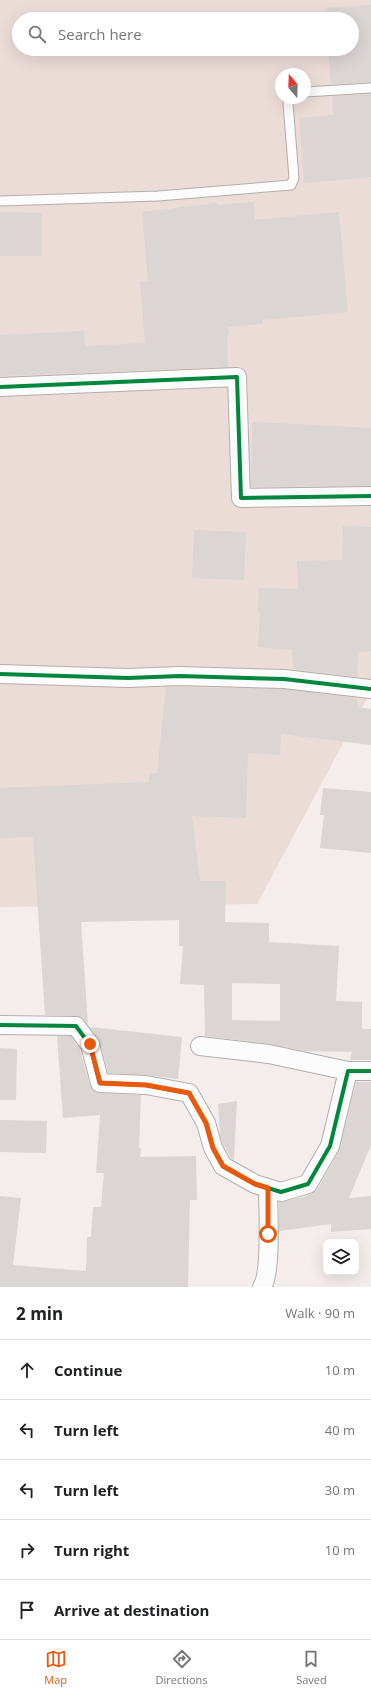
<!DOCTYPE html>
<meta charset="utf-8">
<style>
body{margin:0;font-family:"Open Sans",sans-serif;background:#f2f2f2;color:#202124}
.controls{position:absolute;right:12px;bottom:12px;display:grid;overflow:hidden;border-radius:8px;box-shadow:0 4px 16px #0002}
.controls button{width:36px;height:36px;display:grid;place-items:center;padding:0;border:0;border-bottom:1px solid #e0e0e0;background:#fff;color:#202124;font:20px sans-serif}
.compass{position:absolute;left:275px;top:68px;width:36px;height:36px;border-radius:50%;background:#fff;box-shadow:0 4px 16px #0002;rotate:341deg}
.stop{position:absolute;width:12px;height:12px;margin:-9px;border:3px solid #ea580c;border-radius:50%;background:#fff}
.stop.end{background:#ea580c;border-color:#fff;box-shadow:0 1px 4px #0008}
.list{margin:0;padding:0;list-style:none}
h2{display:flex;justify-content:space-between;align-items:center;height:52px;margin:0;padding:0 16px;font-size:17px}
h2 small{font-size:13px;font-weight:400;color:#757577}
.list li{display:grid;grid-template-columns:26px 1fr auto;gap:12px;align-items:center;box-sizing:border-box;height:60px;padding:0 16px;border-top:1px solid #e0e0e0}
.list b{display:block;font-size:15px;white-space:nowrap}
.list em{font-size:13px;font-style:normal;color:#757577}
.icon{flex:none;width:22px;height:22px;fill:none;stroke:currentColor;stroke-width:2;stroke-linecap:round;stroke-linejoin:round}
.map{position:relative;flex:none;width:371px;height:1287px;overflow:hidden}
.search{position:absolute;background:#fff;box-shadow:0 4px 16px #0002;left:12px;right:12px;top:12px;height:44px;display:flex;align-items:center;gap:10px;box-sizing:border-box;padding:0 14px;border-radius:22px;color:#757577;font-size:15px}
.sheet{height:352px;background:#fff}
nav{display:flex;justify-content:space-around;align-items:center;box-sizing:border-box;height:56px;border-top:1px solid #e0e0e0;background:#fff;font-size:11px;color:#757577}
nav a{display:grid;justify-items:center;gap:2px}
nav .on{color:#ea580c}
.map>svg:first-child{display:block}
.built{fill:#ebdcd8;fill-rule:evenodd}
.building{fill:#dbd5d3;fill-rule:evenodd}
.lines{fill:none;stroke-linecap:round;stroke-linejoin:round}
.service-casing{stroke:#b2adab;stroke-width:11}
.minor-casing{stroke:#b2adab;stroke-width:20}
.service{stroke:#fdfcfc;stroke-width:9}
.minor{stroke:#fdfcfc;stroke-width:18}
.cycleway-casing{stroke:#fdfafa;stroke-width:6}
.cycleway{stroke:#00873e;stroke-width:4}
.route{stroke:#ea580c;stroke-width:5}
</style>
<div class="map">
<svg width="371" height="1287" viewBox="0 0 371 1287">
<rect width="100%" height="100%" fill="#f4edeb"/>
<path class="built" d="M0,0H371V691L257,904L0,907ZM19,19H352V49H19ZM281,74H305V98H281Z"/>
<path class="building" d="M371,5V82L331,84L328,49H352V19H326L325,8Z
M371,94V177L304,183L299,118L333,115L332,96Z
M254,202L255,220L339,212L348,312L263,320V324L228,327L229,335H227L228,367L0,376V335L84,331L85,346L145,343L140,282H148L142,212L218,203V205Z
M0,212L42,213V256H0Z
M252,422L371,428V486L251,487Z
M343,526L371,527V651L358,652L357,677L293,669L292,650L258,647L260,613H258L259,588L298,589L297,561L342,560Z
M194,530L246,532L244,580L192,578Z
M166,687L283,689L357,698V707L371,709V745L281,734L280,755L248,753L246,818L192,816L200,881H226L225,922L269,923V942L339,946L336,1001L362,1002V1029H371V1060H350L352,1052L305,1051L270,1044L205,1036L204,985L180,984L183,946H179V920L81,922L88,1024L81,1017L76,1016L45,1015L33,837L0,838V788L149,782V773H157ZM232,983L280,984V1021L232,1020Z
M323,788L371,792V853L320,848L324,815H320Z
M90,1027L182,1037L178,1079L146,1075L108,1073L100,1042Z
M57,1036H71L80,1050L90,1086L94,1091L100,1093L141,1095L139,1148H141L140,1157L196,1156L197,1200H190L188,1287H0V1196L21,1198L13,1265L86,1271L87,1237H91L93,1207H101L104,1173H96L100,1115L63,1118Z
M0,1048L17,1049L16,1100H0Z
M356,1082H371V1145L349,1198L371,1196V1229L331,1232V1224L279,1231V1202L304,1197L317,1190L339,1151Z
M237,1101L234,1160L231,1158L223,1144L220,1135L218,1104Z
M0,1120L47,1121L46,1153L0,1152Z"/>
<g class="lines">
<defs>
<path id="service" d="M305,92L371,88
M0,201L158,196L291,185L294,178L288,103L290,98"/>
<path id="minor" d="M0,387L237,377L241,498L371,496
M0,674L128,678L180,676L284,679L371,689
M0,1025L76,1026L90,1045L100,1083L146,1085L189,1093L206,1123L213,1148L223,1166L255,1184L281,1192L308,1184L330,1146L348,1071H371
M200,1046L269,1054L348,1071
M262,1287C272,1272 268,1209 268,1188"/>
</defs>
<use href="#service" class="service-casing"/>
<use href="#minor" class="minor-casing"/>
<use href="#service" class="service"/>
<use href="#minor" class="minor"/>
<defs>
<path id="cycleway" d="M0,387L237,377L241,498L371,496
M0,674L128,678L180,676L284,679L371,689
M0,1025L76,1026L90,1045L100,1083L146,1085L189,1093L206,1123L213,1148L223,1166L255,1184L281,1192L308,1184L330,1146L348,1071H371"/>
</defs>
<use href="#cycleway" class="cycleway-casing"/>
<use href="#cycleway" class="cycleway"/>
</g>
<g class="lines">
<path class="route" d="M90,1044L100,1083L146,1085L189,1093L206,1123L213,1148L223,1166L255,1184L268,1188V1234"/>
</g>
</svg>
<div class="controls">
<button><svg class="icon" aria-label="layers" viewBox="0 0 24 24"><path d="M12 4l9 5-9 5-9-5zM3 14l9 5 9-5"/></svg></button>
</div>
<svg class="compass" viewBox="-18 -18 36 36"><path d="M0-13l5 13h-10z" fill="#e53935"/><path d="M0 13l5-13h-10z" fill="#757577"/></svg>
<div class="stop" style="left:268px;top:1234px"></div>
<div class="stop end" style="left:90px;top:1044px"></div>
<div class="search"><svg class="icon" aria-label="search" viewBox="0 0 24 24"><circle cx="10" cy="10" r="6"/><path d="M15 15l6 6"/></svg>Search here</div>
</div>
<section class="sheet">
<h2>2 min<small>Walk · 90 m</small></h2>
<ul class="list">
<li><svg class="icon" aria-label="ahead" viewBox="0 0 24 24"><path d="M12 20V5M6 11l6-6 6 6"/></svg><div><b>Continue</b></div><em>10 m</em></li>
<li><svg class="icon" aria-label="left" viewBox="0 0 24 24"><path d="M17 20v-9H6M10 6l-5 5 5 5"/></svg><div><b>Turn left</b></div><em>40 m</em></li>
<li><svg class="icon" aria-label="left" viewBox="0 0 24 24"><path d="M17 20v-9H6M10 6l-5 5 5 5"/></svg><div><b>Turn left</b></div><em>30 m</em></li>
<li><svg class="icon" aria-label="right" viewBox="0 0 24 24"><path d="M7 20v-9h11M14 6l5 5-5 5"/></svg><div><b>Turn right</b></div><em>10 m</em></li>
<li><svg class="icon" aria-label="arrive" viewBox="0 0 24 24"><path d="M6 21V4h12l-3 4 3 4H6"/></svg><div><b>Arrive at destination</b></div></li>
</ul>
</section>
<nav>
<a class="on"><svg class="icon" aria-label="map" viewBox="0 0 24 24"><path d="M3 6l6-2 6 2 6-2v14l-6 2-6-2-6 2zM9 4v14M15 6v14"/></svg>Map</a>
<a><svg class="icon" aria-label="directions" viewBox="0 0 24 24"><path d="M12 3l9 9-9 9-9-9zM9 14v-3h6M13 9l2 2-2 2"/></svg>Directions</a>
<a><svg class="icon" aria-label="saved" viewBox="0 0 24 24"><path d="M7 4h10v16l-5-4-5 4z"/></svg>Saved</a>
</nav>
